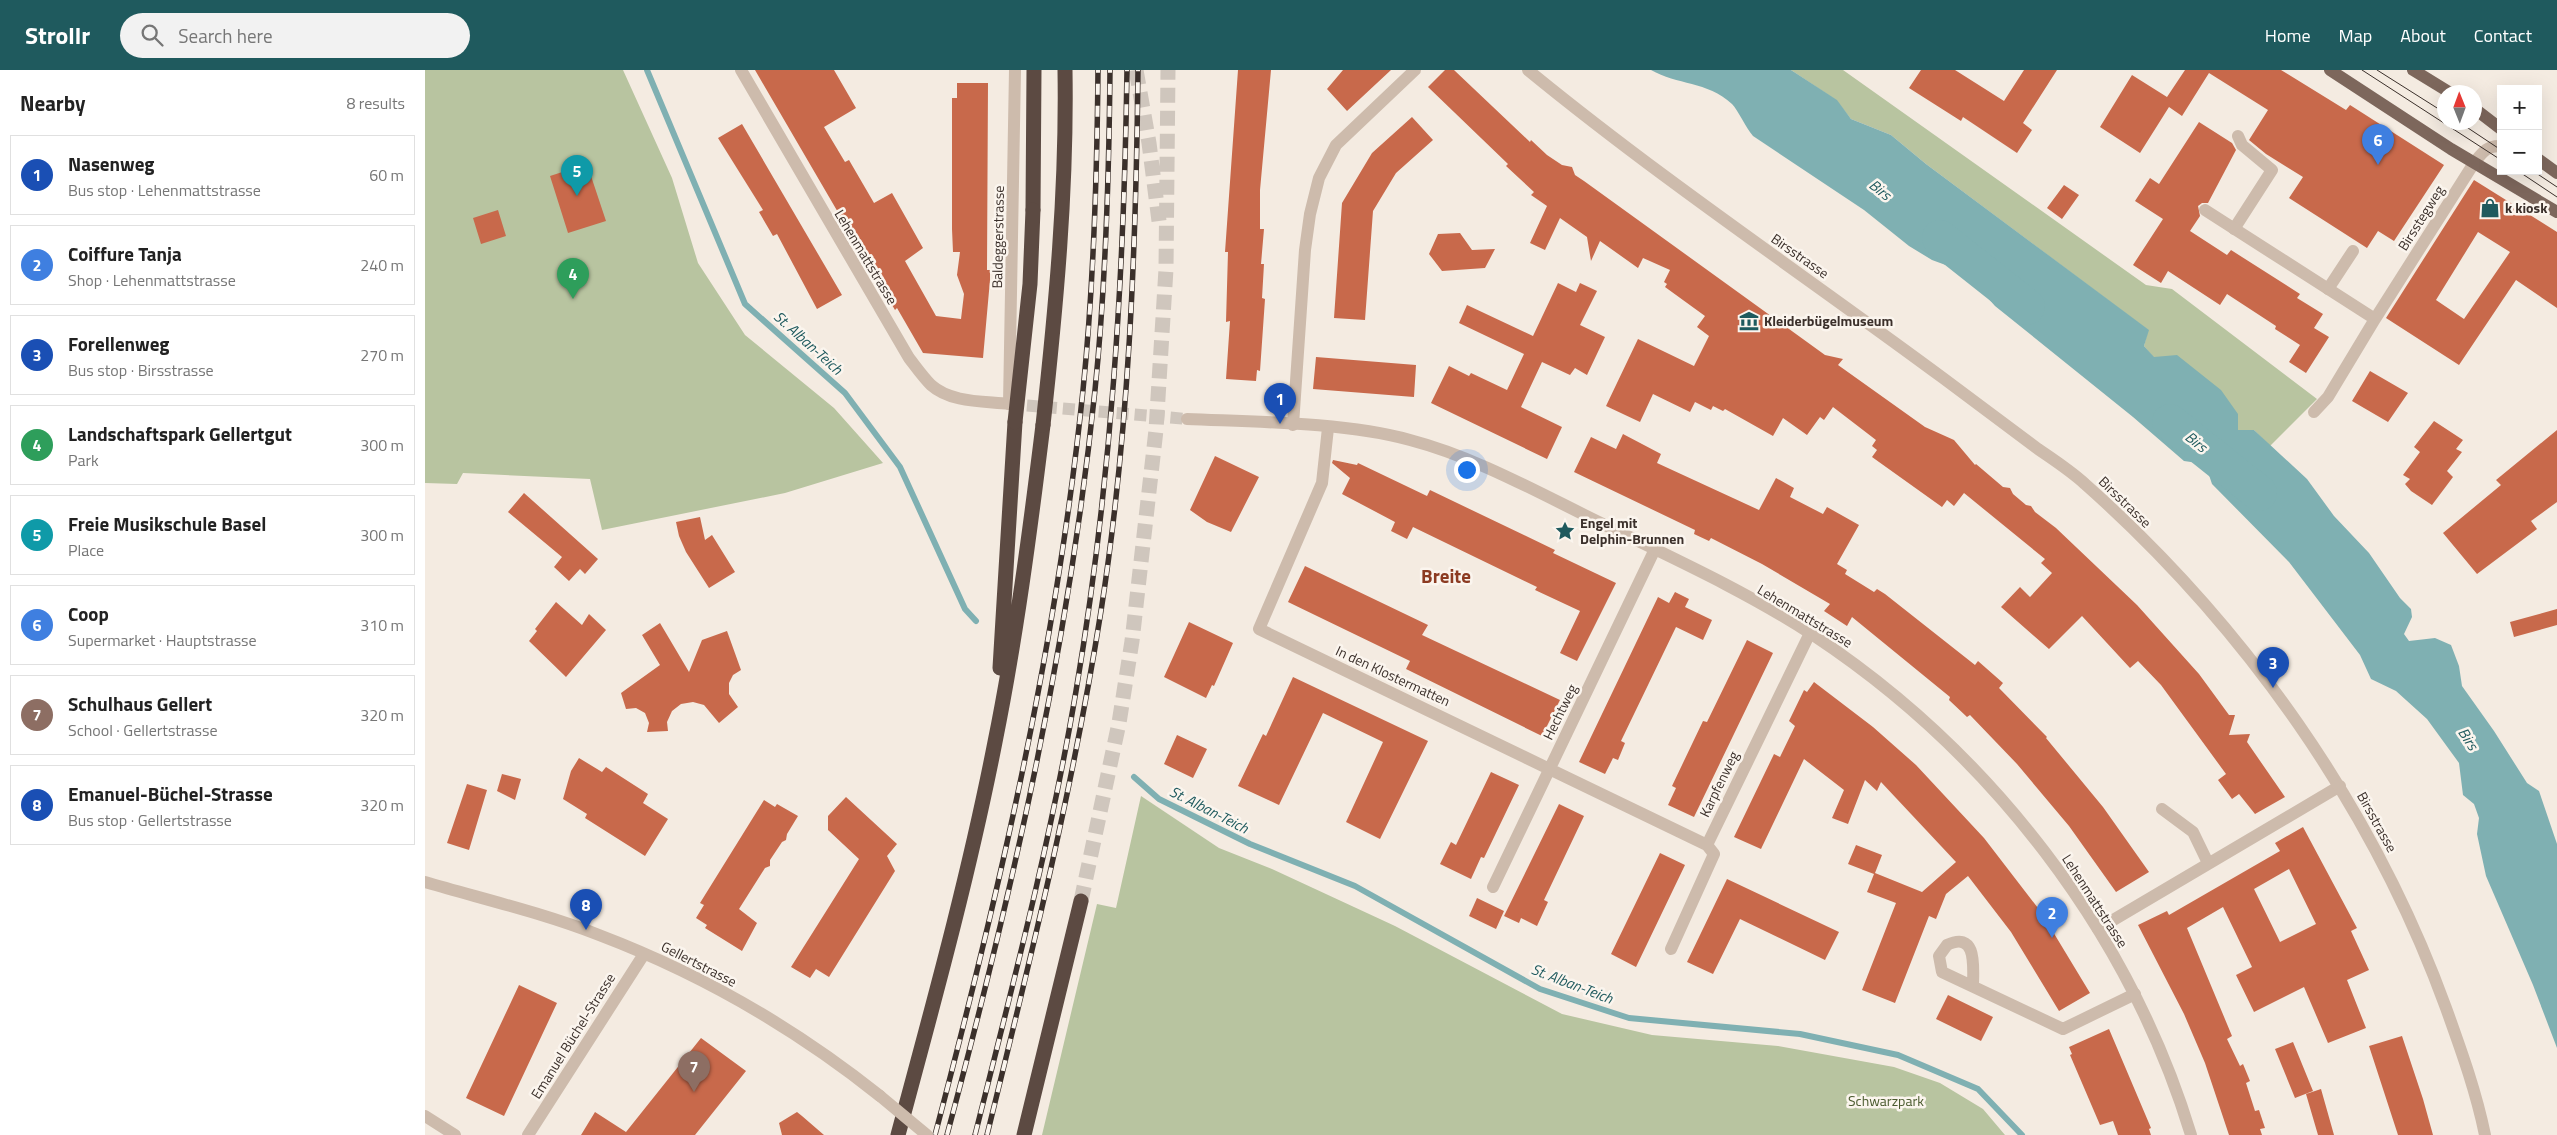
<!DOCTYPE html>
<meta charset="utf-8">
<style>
body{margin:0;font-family:"Titillium Web",sans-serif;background:#f2f2f2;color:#222}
.controls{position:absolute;right:15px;top:15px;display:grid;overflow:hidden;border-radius:0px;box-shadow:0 5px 20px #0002}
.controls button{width:45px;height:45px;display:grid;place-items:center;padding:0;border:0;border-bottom:1px solid #e0e0e0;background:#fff;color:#222;font:25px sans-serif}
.compass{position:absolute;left:2012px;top:15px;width:45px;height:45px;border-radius:50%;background:#fff;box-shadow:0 5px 20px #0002;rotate:359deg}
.you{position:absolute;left:1041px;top:399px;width:18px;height:18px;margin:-12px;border:4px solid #fff;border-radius:50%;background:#1a73e8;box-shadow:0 0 0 8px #1a73e833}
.badge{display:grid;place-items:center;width:32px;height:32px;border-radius:50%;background:#1f5a5e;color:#fff;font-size:16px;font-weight:700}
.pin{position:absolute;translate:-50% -41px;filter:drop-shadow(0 1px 2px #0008)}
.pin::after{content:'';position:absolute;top:26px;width:18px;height:15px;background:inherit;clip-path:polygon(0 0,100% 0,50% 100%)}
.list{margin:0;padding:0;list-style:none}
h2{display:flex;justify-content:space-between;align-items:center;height:65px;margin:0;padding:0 20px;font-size:21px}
h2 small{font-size:16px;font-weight:400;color:#767676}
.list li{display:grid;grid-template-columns:32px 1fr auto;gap:15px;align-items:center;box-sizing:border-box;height:80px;margin:0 10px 10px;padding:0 10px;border:1px solid #e0e0e0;border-radius:0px}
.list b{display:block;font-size:19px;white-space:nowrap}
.list p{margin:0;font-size:16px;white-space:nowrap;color:#767676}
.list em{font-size:16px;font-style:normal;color:#767676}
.icon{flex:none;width:28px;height:28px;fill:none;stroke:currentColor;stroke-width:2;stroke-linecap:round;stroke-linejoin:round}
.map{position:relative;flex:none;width:2132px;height:1065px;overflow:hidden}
header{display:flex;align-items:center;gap:30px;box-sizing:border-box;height:70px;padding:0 25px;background:#1f5a5e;color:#fff}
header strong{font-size:24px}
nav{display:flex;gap:28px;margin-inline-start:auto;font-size:18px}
.search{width:350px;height:45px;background:#f2f2f2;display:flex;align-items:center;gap:12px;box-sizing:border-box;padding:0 18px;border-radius:28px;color:#767676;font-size:19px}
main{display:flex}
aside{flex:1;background:#fff}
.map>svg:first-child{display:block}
.green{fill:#b8c4a0}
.water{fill:#7fb0b2}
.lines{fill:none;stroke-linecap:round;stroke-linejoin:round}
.stream{stroke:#7fb0b2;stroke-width:6}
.river{stroke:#7fb0b2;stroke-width:36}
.building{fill:#c8694b;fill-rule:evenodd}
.tertiary-tunnel{stroke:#cfc6bd;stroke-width:12;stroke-dasharray:12 6;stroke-linecap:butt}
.motorway-tunnel{stroke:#cfc6bd;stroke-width:15;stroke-dasharray:15 8;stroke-linecap:butt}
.service{stroke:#cdbbac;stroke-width:12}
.minor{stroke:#cdbbac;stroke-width:12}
.tertiary{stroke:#cdbbac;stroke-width:12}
.primary{stroke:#7d675c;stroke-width:12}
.motorway{stroke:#5c4a42;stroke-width:15}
.tram{stroke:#3b302b;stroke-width:1}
.rail-casing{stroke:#3b302b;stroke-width:5.5}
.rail{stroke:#fbf5ee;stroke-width:4;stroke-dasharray:11;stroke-linecap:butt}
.minor-bridge{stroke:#cdbbac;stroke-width:12}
.motorway-bridge{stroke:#5c4a42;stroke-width:15}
.labels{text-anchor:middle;stroke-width:5;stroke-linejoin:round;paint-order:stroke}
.poi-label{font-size:14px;font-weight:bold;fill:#3b302b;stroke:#fbf5ee;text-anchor:start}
.street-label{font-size:14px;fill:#3b302b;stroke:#fbf5ee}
.park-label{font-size:14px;fill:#4a5a2e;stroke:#fbf5ee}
.water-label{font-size:15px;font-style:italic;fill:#1f5a5e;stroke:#fbf5ee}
.district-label{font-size:19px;font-weight:bold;fill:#8c3b22;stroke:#fbf5ee}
</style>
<header>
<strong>Strollr</strong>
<div class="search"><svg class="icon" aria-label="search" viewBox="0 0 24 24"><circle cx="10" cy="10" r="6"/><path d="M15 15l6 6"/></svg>Search here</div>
<nav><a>Home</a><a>Map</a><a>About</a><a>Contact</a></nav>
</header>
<main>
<aside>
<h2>Nearby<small>8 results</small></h2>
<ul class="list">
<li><span class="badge" style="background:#1a4fb4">1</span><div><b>Nasenweg</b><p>Bus stop · Lehenmattstrasse</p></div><em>60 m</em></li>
<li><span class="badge" style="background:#3f7fe0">2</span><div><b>Coiffure Tanja</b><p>Shop · Lehenmattstrasse</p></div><em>240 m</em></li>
<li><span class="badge" style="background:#1a4fb4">3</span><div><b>Forellenweg</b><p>Bus stop · Birsstrasse</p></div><em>270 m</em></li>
<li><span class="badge" style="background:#2e9e5b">4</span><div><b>Landschaftspark Gellertgut</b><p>Park</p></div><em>300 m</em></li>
<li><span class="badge" style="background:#0f9aa8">5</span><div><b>Freie Musikschule Basel</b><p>Place</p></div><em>300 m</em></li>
<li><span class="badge" style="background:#3f7fe0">6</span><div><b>Coop</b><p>Supermarket · Hauptstrasse</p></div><em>310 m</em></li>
<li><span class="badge" style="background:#8d6e63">7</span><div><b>Schulhaus Gellert</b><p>School · Gellertstrasse</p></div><em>320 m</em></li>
<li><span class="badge" style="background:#1a4fb4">8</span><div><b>Emanuel-Büchel-Strasse</b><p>Bus stop · Gellertstrasse</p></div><em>320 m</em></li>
</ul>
</aside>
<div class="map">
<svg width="2132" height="1065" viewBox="0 0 2132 1065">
<rect width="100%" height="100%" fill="#f4ebe1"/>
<path class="green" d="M0,0H198L247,108L273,193L320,265L409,338L458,393L360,423L177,460L165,409L38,403L32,414L0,413Z
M1366,0H1418L1721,215L1747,219L1892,329L1845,376L1829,360H1812L1729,288L1719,276L1723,260L1501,94L1466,65L1426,49L1411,30Z
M716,726L794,778L847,799L970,856L1137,944L1227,965L1353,976L1469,997L1515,1013L1558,1039L1580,1065H617L672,834L691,838Z"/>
<path class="water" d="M1226,0H1366L1412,30L1426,49L1466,65L1501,94L1724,260L1719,276L1729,287L1752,285L1796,320L1813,344V360H1829L1882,409L1909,446L1944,483L1975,528L1986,539L1987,547L1979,564L1984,571L2010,568L2026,575L2034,596L2037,616L2069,661L2102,713L2114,721L2132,774V978L2108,915L2061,806L2052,764L2054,748L2049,734L2038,725L2034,693L2002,649L1971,621L1946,609L1935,585L1864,492L1787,414L1784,405L1800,383L1791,378L1773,393L1759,391L1708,347L1570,236L1554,218L1572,197L1566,187L1545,204L1507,190L1484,176L1439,140L1328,66C1321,58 1313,40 1307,34C1282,11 1252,15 1226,0Z"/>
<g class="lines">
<path class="stream" d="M222,0L320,234L420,323L475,397L540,539L551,551
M709,707L734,729L825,774L930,816L1115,919L1204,948L1375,964L1473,985L1553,1019L1597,1065"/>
<path class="river" d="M1515,168L1602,237
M1745,352L1834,423"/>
</g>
<path class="building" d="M330,0H409L431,38L399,57L420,92L424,90L449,133L467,123L498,178L480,191L511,246L536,249L539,224L532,205L535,182H528L527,159V28H532V13H563L562,200H565V210L558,288L498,283L472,238L470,240Z
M813,0H846L835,120V159H839L836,194H839L837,228L840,229L835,301L832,300L831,311L801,309L805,251L801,252L803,182H800Z
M918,0H966L922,41L902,19Z
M1020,0H1029L1105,72L1106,70L1122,85L1137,95L1147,97L1150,105L1159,111L1400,285L1418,289L1413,295L1500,357L1529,370L1550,395L1551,394L1578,417L1585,418L1588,424L1601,435L1606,436L1610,442L1631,458L1712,535L1774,604L1804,645H1810L1804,665L1825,664L1822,672L1860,727L1830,744L1814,724L1807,729L1793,710L1801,704L1736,615L1713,591L1705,598L1657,546L1624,579L1576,537L1595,517L1605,527L1627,503L1616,493L1620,489L1539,423L1529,436L1522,430L1517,437L1447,387L1452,380L1447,376L1451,370L1408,337L1399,350L1395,347L1382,365L1358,348L1348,366L1300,339L1298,341L1288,336L1286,340L1270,332L1265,342L1228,324L1215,352L1181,336L1213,269L1269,296L1284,266L1272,257L1280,246L1240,217L1242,214L1239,212L1245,200L1218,188L1213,198L1175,171L1166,191L1162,167L1135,148L1120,180L1105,173L1122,136L1106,125L1109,122L1081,96L1083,94L1003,17Z
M1496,0H1530L1579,31L1599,0H1632L1598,53L1607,60L1592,83L1538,47L1536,51L1484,18Z
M1760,0H1856L1921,40L1925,35L2019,95L1969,171L1953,161L1942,178L1864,128L1878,107L1841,84L1824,70L1843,40L1784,3L1757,46L1744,37L1715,83L1675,57L1707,5L1742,27Z
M987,47L1008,70L971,103L948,141L940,250L909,248L917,133L947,83Z
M1774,52L1807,73L1811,80L1783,133H1777L1773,136L1775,146L1765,161L1802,185L1806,180L1875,224L1872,228L1898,244L1889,258L1904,267L1881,303L1864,292L1875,275L1850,259L1851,256L1802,224L1795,235L1743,201L1736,213L1708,195L1738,149L1710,131L1725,108L1734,114Z
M317,54L417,225L392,239L352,164L348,166L334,142L338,140L293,68Z
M162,94L181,151L143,163L125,106Z
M2049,110L2132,162V238L2091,210L2034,295L1961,248ZM2053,162L2085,182L2039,249L2011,230Z
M1639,115L1654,125L1637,149L1622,138Z
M73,140L81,166L56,174L48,148Z
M1035,163L1047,180L1070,179L1060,198L1017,201L1004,184L1013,164Z
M1133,213L1151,222L1155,213L1172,221L1155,255L1180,267L1162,305L1150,298L1145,305L1117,292L1096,337L1137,357L1122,389L1006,333L1024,296L1044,306L1046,303L1082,320L1099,284L1034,253L1042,235L1108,266Z
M891,287L991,295L989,327L888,319Z
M1945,301L1983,323L1963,352L1927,331Z
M2009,351L2038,370L2031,379L2037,382L2022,401L2028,407L2007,435L1986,421L1980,414L1985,409L1978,405L1995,382L1989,377Z
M2132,360V432L2106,451L2112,459L2052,504L2018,463L2076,415L2071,410Z
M1198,364L1236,384L1232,393L1334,440L1351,408L1369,418L1365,427L1398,444L1402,437L1434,455L1412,494L1422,500L1420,504L1449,522L1452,519L1460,524L1550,595L1553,591L1578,613L1574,618L1622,667L1621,668L1678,737L1724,802L1691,822L1644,756L1592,694L1545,645L1542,647L1524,630L1525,627L1427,547L1422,556L1399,541L1405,534L1337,494L1286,468L1284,471L1269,464L1270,460L1149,402L1166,367L1191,379Z
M790,386L834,407L806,462L782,452L765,440Z
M908,390L932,395L933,393L1002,426L1005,420L1130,480L1128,483L1191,513L1152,591L1135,583L1155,541L1110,520L1112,517L988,457L982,469L966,461L970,452L917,424L925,408L907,393Z
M99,423L173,489L160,504L155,499L144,511L129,497L137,487L83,442Z
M275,447L280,470L287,465L310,502L284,518L261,482L254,466L251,452Z
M880,496L1003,555L997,565L1135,630L1117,666L981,599L985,591L863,532Z
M1250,522L1264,529L1260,537L1287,550L1278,570L1251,557L1196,671L1200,673L1193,690L1188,688L1180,704L1154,692L1233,527L1244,533Z
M131,532L157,555L164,544L181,560L141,607L104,571L112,561L110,559Z
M2132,539V555L2089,567L2085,552Z
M764,552L808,573L789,616L787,615L781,628L739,607Z
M235,553L264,602L277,570L302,561L316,600L308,605L304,613V624L313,637L294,653L279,635L268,632L256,634L247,641L242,652L243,661L222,662L224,653L220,643L211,638L201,639L196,623L235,595L217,565Z
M1322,570L1348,583L1269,747L1243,735L1251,718L1247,716L1278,651L1282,652Z
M868,607L1003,671L955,769L921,752L958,672L898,643L854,735L813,716L838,664L841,666Z
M1389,612L1448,657L1491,695L1559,768L1616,842L1665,923L1634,941L1586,862L1543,806L1521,824L1511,849L1504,846L1470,933L1437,920L1471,833L1442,822L1449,804L1423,794L1431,775L1457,785L1450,803L1497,822L1531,792L1456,712L1452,721L1440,710L1423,754L1407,748L1419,720L1379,689L1336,779L1309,767L1349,684L1355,687L1370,656L1364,651L1379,620L1382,622Z
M752,665L782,679L768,708L739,694Z
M154,688L177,702L181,697L223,724L218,733L243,749L220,786L160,748L162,744L138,729L146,701Z
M1066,702L1094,715L1059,788L1056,787L1046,809L1015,794L1026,772L1031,775Z
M77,704L96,709L90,730L72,721Z
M42,714L62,720L44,780L22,773Z
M421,727L472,774L462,786L470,801L404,907L391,899L385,908L366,897L434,789L403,760V746Z
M339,730L350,737L352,734L373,746L362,764L361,770L357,772L345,790V796L340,798L314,839L332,853L317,881L280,858L282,855L271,848L279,835L275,833Z
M1134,734L1159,746L1119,830L1123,832L1112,856L1096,848L1094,853L1079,846Z
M1878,757L1932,858L1926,861L1944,900L1922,910L1941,958L1903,973L1879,917L1829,942L1811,905L1827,897L1798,837L1762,858L1807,966L1802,969L1815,996L1818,994L1825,1011L1821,1013L1830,1041L1834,1040L1840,1058L1835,1059L1837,1065H1804L1780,993L1759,944L1713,855L1742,841L1744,845L1855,781L1850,773ZM1864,799L1891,854L1855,872L1829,819Z
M1235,783L1260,795L1211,897L1186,884Z
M1302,809L1414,862L1400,890L1315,849L1288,904L1262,892Z
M1052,828L1079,841L1071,859L1044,846Z
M94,915L132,933L79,1046L41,1028Z
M1523,925L1568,947L1556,971L1511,949Z
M1684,959L1726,1058L1724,1059L1726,1065H1693L1688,1051L1675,1055L1645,985L1647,984L1644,977Z
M1977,966L1998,1029L2008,1065H1973L1944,976Z
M276,968L321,1001L270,1065H156L170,1042L201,1062Z
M1868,972L1888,1021L1870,1028L1850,979Z
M1896,1019L1909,1065H1893L1881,1024Z
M372,1042L377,1046L399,1065H357L354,1053Z"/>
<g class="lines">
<path class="tertiary-tunnel" d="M584,334L762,349"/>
<path class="motorway-tunnel" d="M711,0L724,73L734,151
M656,831L694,653L707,571L731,360L741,199L743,0"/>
<path class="service" d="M1809,159L1847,100L1817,75L1813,66
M1903,219L1928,181
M1737,739L1768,762L1783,793"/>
<path class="minor" d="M316,0L484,288C491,297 498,307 506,315C526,333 559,331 584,334
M1780,140L1950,249L2049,93C2057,83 2062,75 2076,76
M1889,342L1903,327L1950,249
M868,355L880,180L885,144L894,108L911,75L990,0
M903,358L897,413L834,559L1282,775L1289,784L1246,879
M1282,775L1385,563
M0,812C58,829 118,843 174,865C274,903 371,959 455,1026
M1068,817L1230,479
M1673,859L1915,716
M1548,916C1548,899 1553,860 1522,875L1514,886L1517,902L1638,959L1710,924
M0,1046L30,1065
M103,1065L219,884"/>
<path class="tertiary" d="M1103,0C1236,109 1379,205 1518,308C1550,332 1581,355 1613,379C1629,390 1646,401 1660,414C1820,556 1948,737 2021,938C2036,980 2051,1021 2060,1065
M584,334L590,0
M762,349C831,352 919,352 985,370C1054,388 1119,426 1184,457C1252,490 1324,523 1388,565C1565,682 1704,861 1766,1065"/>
<path class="primary" d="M1905,0L2026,79L2132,142
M1988,0L2024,22
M2050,39L2076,59
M2113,89L2132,103"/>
<path class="motorway" d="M608,140L609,0
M575,598L590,352
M473,1065C508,935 544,805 570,672C591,568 605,461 618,355
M599,1065L656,831"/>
<path class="tram" d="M1937,0L2076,90
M1952,0L2020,43
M2034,52L2076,80
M2093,101L2132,127
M2108,101L2132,117"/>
<defs>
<path id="rail" d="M510,1065C575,820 632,573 658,320C669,213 672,107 673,0
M522,1065C588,820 644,573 670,320C681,213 684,107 685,0
M550,1065C587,918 626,770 651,621C686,415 699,209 702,0
M562,1065C605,891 648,718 676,541C704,362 711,181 713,0"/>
</defs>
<use href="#rail" class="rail-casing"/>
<use href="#rail" class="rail"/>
<path class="minor-bridge" d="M455,1026L502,1065"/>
<path class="motorway-bridge" d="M590,352L605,214L608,140
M618,355C631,237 642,119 640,0"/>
</g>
<defs>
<symbol id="shop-bare" viewBox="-9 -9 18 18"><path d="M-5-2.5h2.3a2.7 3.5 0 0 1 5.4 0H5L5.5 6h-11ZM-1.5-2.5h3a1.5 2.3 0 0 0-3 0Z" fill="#1f5a5e" stroke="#fbf5ee" stroke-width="2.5" paint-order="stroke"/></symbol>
<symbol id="museum-bare" viewBox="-9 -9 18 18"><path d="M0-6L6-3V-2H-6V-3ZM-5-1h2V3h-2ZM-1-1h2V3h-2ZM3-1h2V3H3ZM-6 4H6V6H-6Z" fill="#1f5a5e" stroke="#fbf5ee" stroke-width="2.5" paint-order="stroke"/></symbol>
<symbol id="sight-bare" viewBox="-9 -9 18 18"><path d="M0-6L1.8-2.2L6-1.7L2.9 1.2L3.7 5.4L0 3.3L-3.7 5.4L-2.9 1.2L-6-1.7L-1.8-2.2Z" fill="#1f5a5e" stroke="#fbf5ee" stroke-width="2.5" paint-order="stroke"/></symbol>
</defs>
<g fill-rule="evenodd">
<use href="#shop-bare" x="2051" y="124" width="28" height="28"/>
<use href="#museum-bare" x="1310" y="237" width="28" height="28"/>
<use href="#sight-bare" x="1126" y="447" width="28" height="28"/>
</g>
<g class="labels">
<g class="poi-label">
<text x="2080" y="143">k kiosk</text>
<text x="1339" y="256">Kleiderbügelmuseum</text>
<text x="1155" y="458">Engel mit<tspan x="1155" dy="16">Delphin-Brunnen</tspan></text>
</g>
<g class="street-label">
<text transform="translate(1996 148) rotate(-58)" y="5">Birsstegweg</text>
<text transform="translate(573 167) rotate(-89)" y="5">Baldeggerstrasse</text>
<text transform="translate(1375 186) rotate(35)" y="5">Birsstrasse</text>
<text transform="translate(441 187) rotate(59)" y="5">Lehenmattstrasse</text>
<text transform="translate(1700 432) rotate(44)" y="5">Birsstrasse</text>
<text transform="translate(1380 546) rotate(31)" y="5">Lehenmattstrasse</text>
<text transform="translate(968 606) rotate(25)" y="5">In den Klostermatten</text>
<text transform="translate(1135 642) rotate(-64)" y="5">Hechtweg</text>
<text transform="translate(1294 714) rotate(-64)" y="5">Karpfenweg</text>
<text transform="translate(1952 752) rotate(61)" y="5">Birsstrasse</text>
<text transform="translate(1670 831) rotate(57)" y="5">Lehenmattstrasse</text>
<text transform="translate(274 894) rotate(27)" y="5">Gellertstrasse</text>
<text transform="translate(148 966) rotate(-58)" y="5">Emanuel Büchel-Strasse</text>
</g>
<g class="park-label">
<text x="1461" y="1036">Schwarzpark</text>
</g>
<g class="water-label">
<text transform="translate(1455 120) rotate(39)" y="5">Birs</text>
<text transform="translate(383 273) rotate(42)" y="5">St. Alban-Teich</text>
<text transform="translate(1771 372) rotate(39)" y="5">Birs</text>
<text transform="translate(2043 669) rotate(57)" y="5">Birs</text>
<text transform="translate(784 740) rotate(27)" y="5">St. Alban-Teich</text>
<text transform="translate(1147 914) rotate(21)" y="5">St. Alban-Teich</text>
</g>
<g class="district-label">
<text x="1021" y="513">Breite</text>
</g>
</g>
</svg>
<div class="controls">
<button>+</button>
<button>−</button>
</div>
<svg class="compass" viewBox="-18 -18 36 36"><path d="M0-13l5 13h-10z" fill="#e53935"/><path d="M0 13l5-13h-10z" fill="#767676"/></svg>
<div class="you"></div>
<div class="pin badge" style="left:855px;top:354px;background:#1a4fb4">1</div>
<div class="pin badge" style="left:1627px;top:868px;background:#3f7fe0">2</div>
<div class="pin badge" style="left:1848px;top:618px;background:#1a4fb4">3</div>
<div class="pin badge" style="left:148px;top:229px;background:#2e9e5b">4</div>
<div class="pin badge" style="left:152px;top:126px;background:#0f9aa8">5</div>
<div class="pin badge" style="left:1953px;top:95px;background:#3f7fe0">6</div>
<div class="pin badge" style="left:269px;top:1022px;background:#8d6e63">7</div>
<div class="pin badge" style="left:161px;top:860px;background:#1a4fb4">8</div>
</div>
</main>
